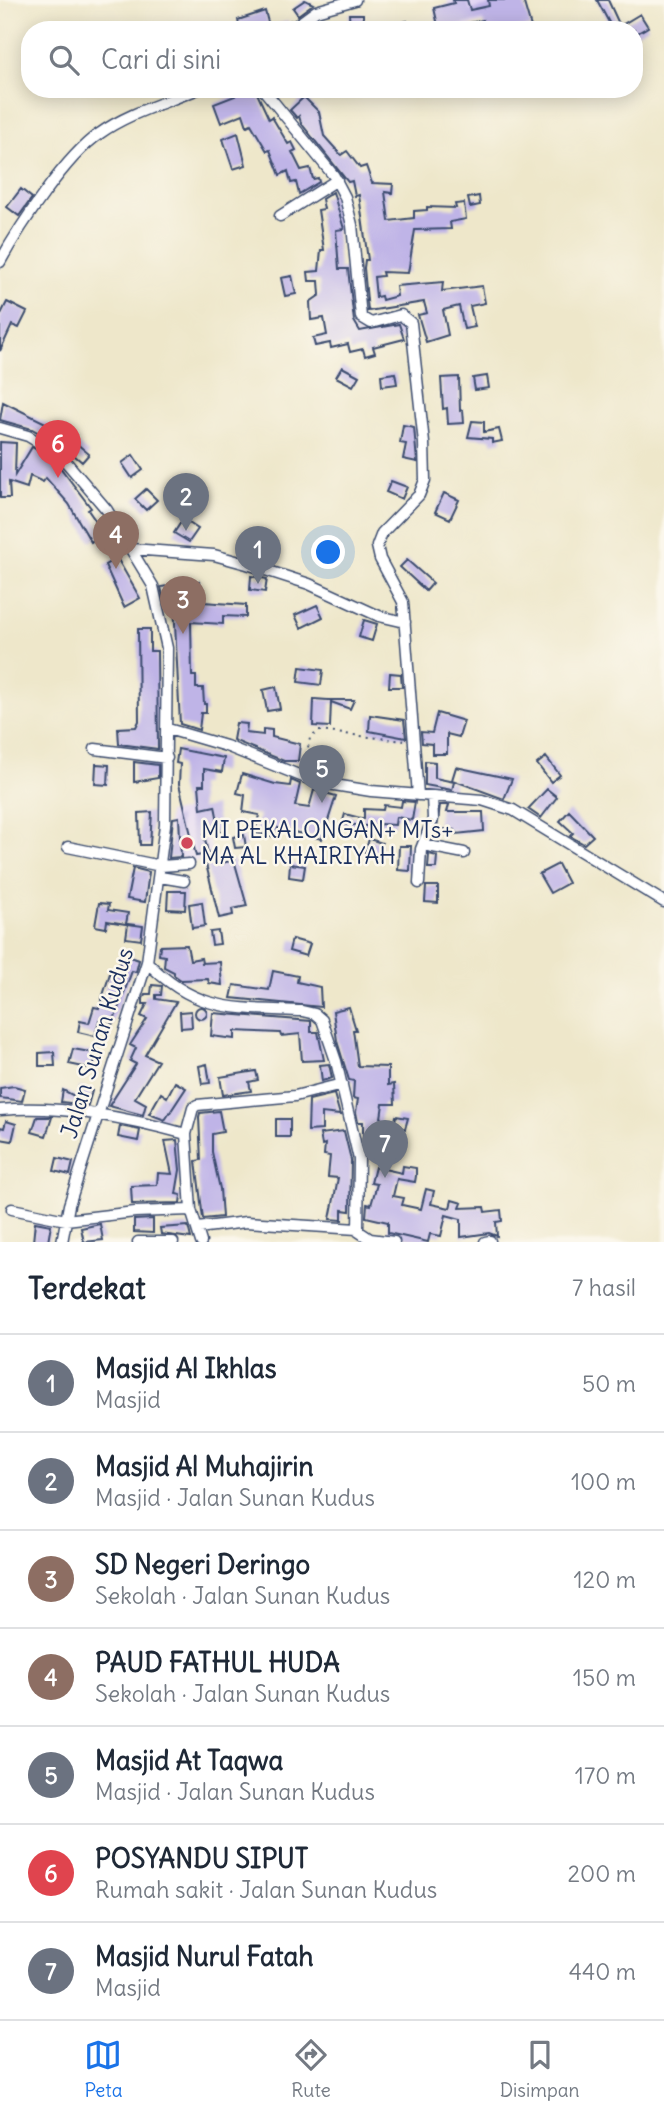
<!DOCTYPE html>
<html lang="id">
<meta charset="utf-8">
<style>
body{margin:0;font-family:Delius,sans-serif;background:#f6f6f7;color:#1f2937}
.you{position:absolute;left:329px;top:553px;width:24px;height:24px;margin:-18px;border:5px solid #fff;border-radius:50%;background:#1a73e8;box-shadow:0 0 0 10px #1a73e833}
.badge{display:grid;place-items:center;width:46px;height:46px;border-radius:50%;background:#1a73e8;color:#fff;font-size:23px;font-weight:700}
.pin{position:absolute;translate:-50% -58px;filter:drop-shadow(0 2px 4px #0008)}
.pin::after{content:'';position:absolute;top:37px;width:24px;height:21px;background:inherit;clip-path:polygon(0 0,100% 0,50% 100%)}
.list{margin:0;padding:0;list-style:none}
h2{display:flex;justify-content:space-between;align-items:center;height:91px;margin:0;padding:0 28px;font-size:30px}
h2 small{font-size:23px;font-weight:400;color:#747a83}
.list li{display:grid;grid-template-columns:46px 1fr auto;gap:21px;align-items:center;box-sizing:border-box;height:98px;padding:0 28px;border-top:2px solid #e0e1e3}
.list b{display:block;font-size:26px;white-space:nowrap}
.list p{margin:0;font-size:23px;white-space:nowrap;color:#747a83}
.list em{font-size:23px;font-style:normal;color:#747a83}
.icon{flex:none;width:38px;height:38px;fill:none;stroke:currentColor;stroke-width:2;stroke-linecap:round;stroke-linejoin:round}
.map{position:relative;flex:none;width:664px;height:1242px;overflow:hidden}
.search{position:absolute;background:#fff;box-shadow:0 4px 18px #0003;left:21px;right:21px;top:21px;height:77px;display:flex;align-items:center;gap:18px;box-sizing:border-box;padding:0 24px;border-radius:28px;color:#747a83;font-size:26px}
.sheet{height:777px;background:#fff}
nav{display:flex;justify-content:space-around;align-items:center;box-sizing:border-box;height:98px;border-top:2px solid #e0e1e3;background:#fff;font-size:19px;color:#747a83}
nav a{display:grid;justify-items:center;gap:4px}
nav .on{color:#1a73e8}
.map>svg:first-child{display:block}
.built{fill:#e1d4f4;fill-rule:evenodd}
.building{fill:#bfb4e7}
.lines{fill:none;stroke-linecap:round;stroke-linejoin:round}
.minor-casing{stroke:#3b4b6e;stroke-width:13}
.path{stroke:#3b4b6e;stroke-width:2;stroke-dasharray:2 5;stroke-linecap:butt}
.minor{stroke:#fff;stroke-width:10}
.poi-dot{fill:#d1495b;stroke:#fbf7ec;stroke-width:2.5}
.labels{text-anchor:middle;stroke-width:5;stroke-linejoin:round;paint-order:stroke}
.poi-label{font-size:23px;fill:#1b2f5e;stroke:#fbf7ec;text-anchor:start}
.street-label{font-size:23px;fill:#1b2f5e;stroke:#fbf7ec}
</style>
<div class="map">
<svg width="664" height="1242" viewBox="0 0 664 1242">
<rect width="100%" height="100%" fill="#fbf7ec"/>
<filter id="ink" filterUnits="userSpaceOnUse"><feTurbulence type="fractalNoise" baseFrequency=".0143" numOctaves="2"/><feDisplacementMap in="SourceGraphic" scale="14" xChannelSelector="R" yChannelSelector="G"/><feConvolveMatrix kernelMatrix="1 2 1 2 8 2 1 2 1" color-interpolation-filters="sRGB"/></filter>
<filter id="wash" filterUnits="userSpaceOnUse"><feTurbulence type="fractalNoise" baseFrequency=".00686" numOctaves="4" result="noise"/><feDisplacementMap in="SourceGraphic" scale="28" xChannelSelector="R" yChannelSelector="G"/><feGaussianBlur stdDeviation="1.57" result="paint"/><feColorMatrix in="noise" values="0 0 0 0 0 0 0 0 0 0 0 0 0 0 0 0 0 1.4 0 .05"/><feComposite in="paint" operator="in"/></filter>
<g filter="url(#wash)">
<rect width="100%" height="100%" fill="#eee7ca"/>
<path class="built" d="M447,0H453L456,10L469,7L467,0H488L493,17L509,15L456,30Z
M201,809L213,856L165,871L168,813ZM200,812L208,853L197,856H196ZM179,831L181,863H169L168,832Z"/>
<g id="blocks">
<path class="building" d="M305,0L313,4L298,15L293,8Z
M453,0H467L470,10L489,6L488,0H523L531,27L485,30L483,20L439,30L434,8L454,3Z
M597,0H608L620,26L640,14L648,27L634,35V30H613Z
M265,11L269,26L289,21L282,30H240L238,20Z
M349,14H363V30H350Z
M407,21L410,30H386L385,27Z
M233,89H255L269,119L272,117L288,144L292,142L296,150L292,152L301,170L310,168L313,179L318,178L319,182L299,194L296,182L291,183L288,171L280,175L270,150L267,151L251,124L247,126L243,114L221,123L214,104L235,96Z
M304,97L319,112L324,136L341,155L347,151L360,168L366,166L372,183L393,184L392,193L385,192L389,221L414,218V211L427,210V207L456,208L455,204L464,203L466,219L450,222L451,229L415,230L408,273L382,272L383,276L374,277L376,297L381,296L382,300L397,296L396,286L443,282L442,291L482,286L485,303L470,306L475,327L464,329L459,306L443,310L448,335L426,342L418,315L427,313L424,302L368,311L364,268L365,260H368L359,195L355,196L352,181L348,182L301,123L299,116L297,118L290,110Z
M238,133L246,165L233,169L223,139Z
M21,189L32,198L19,216L7,207Z
M333,192L344,229L336,230L339,269H348L354,321L360,331L399,324L404,339L373,347L375,353L365,356L363,349L350,352L348,344L331,348L330,343L315,346L313,338L327,335L324,318L311,320L310,302L320,295L319,281H309L308,272L319,271L321,250H324L318,210L324,209L322,199Z
M479,196L480,205L470,207L468,198Z
M292,276L296,294L285,296L281,278Z
M7,302L27,312L19,328L12,325L0,351V316Z
M342,367L359,376L353,386L336,377Z
M395,373L397,384L382,386L381,375Z
M487,376L489,388L475,390L473,378Z
M459,377L460,411L463,410L464,423L448,424L447,408L443,409L441,378Z
M3,402L62,431L89,454L82,462L67,449L32,429L0,420Z
M472,421L484,422V432L499,429L502,441L492,443V439L468,437Z
M403,425L414,427L417,462L403,459L406,444L400,443Z
M0,442L16,443L15,475L32,447L56,462L91,508L88,510L104,533L91,542L69,504L46,478L43,482L30,476L27,488L9,482L10,498H0Z
M133,455L143,470L132,478L122,463Z
M391,481L407,487L402,499L386,492Z
M146,489L157,500L146,510L135,499Z
M444,493L459,500L450,519L435,512Z
M183,519L198,529L189,542L174,533Z
M117,558L140,598L124,607L105,565Z
M407,560L433,583L426,591L400,567Z
M251,576L267,579L265,592L250,590Z
M199,581L203,602L246,605V617L223,616V624L191,622L192,676H196V688H203L204,704H206V713H201L199,730L180,724L174,603L165,605L161,587Z
M317,605L323,617L301,628L295,615Z
M364,620L377,624L372,641L359,637Z
M138,629H150V651H157L158,749L119,744L118,728L136,727L139,721Z
M300,667L323,670L321,685L298,682Z
M390,673L401,674L402,687H389Z
M276,687L280,709L267,711L263,690Z
M314,699L328,700H354L350,709L331,702L330,727L313,726Z
M437,713L464,721L459,737L447,734V754H432V744L422,743L421,732L432,733Z
M370,715L404,720L406,738L369,731Z
M236,723L247,724L246,733L263,735V729L272,730V737L300,744L298,761H284L233,740Z
M178,749L224,758L222,772L204,769V785H199L201,809L215,806L220,831L204,834L208,854L196,856L179,784L180,764L176,763Z
M546,757L560,775L551,782L537,764Z
M425,761L435,762V778L454,782L452,790L425,785Z
M134,762L158,765V778L134,782Z
M96,764L109,765L108,785L95,784Z
M456,767L512,779L504,799L452,780Z
M242,774L275,784L290,786L291,780L300,784L295,806L309,808L314,790L336,796L322,839L278,828L276,837L255,833L259,815L243,812L245,795L237,793Z
M547,789L557,797L541,818L528,809Z
M402,801L415,802L412,820L396,817L395,825L380,824L379,827L342,824L345,814L364,819V809L383,810L384,805L401,807Z
M440,805H449L447,812H483L484,831L456,834L455,830L437,829Z
M569,811L593,836L584,844L570,836L573,833L560,821Z
M152,812L150,845H140L139,813Z
M179,817L181,857L169,858L173,818Z
M244,835L246,847L235,848L233,837Z
M369,839L382,843L378,858L365,853Z
M399,846H411L410,871L398,870Z
M429,854L437,856L436,868H428Z
M217,858L218,864L234,860L247,906L232,909L233,915L219,918L205,860Z
M290,864L305,866L303,879L289,877Z
M558,864L568,883L550,893L539,874Z
M133,868L149,872L145,902L127,899Z
M426,886H438V903L425,902Z
M168,891H186L185,910L167,909Z
M202,902L205,926L192,928L189,904Z
M99,903L109,904L108,910L128,913L126,924L107,921L106,928L95,926Z
M128,924L143,926L141,940L126,938Z
M218,931L220,944L212,945L210,932Z
M292,939L310,944L306,956L289,951Z
M187,945L190,960L201,958L202,963L220,962L222,985L209,983L208,979L181,980L174,975V972L164,967L165,956L159,955L160,946Z
M122,954L139,960L136,972L132,971L112,1025L99,1021L95,1036L78,1032L80,1021L89,1023L94,1007L99,1008L111,970L117,972Z
M273,971L298,976L297,982L320,987L321,1007L231,998L234,985L269,990Z
M152,985L162,986L161,995H156V999L176,1002L145,1055L158,1061L135,1098L146,1104L143,1115L109,1106L136,1064L130,1061L136,1048L130,1045L147,1019L141,1016L147,1004H143V999L145,994H151Z
M195 1013a6 6 0 1 1 12 0a6 6 0 1 1-12 0Z
M349,1007L356,1030H353L358,1066L388,1067V1085L394,1084L395,1104H383L378,1139H363V1122H358L356,1112L358,1099L353,1098L354,1081L349,1080L337,1041L333,1011Z
M191,1011L192,1027L181,1028L180,1012Z
M213,1013L311,1021V1032H318L324,1060L302,1061L300,1034L281,1036L280,1033L235,1031V1039L211,1036Z
M73,1049L96,1053L93,1069L69,1064Z
M54,1052L55,1066H39V1053Z
M207,1064L210,1083L202,1084L199,1066Z
M329,1064L332,1078L322,1081L320,1065Z
M256,1071L258,1080L249,1082L251,1091L223,1095L220,1077Z
M175,1082L186,1088L165,1120L149,1114L161,1093L167,1097Z
M14,1086L25,1089L22,1101L0,1098V1088Z
M79,1087L92,1091L88,1105L61,1102L63,1090L76,1097Z
M334,1094L340,1115L322,1113V1130L308,1131L309,1100Z
M219,1111L223,1132L212,1134V1152L220,1189L222,1217L203,1219L196,1161L201,1160L199,1117L200,1113Z
M396,1116L408,1118L405,1129L394,1126Z
M37,1117H52L46,1136L32,1132Z
M276,1119H290V1137H276Z
M6,1121L16,1124L12,1141L0,1139V1127L4,1128Z
M120,1126L140,1130L138,1141L118,1137Z
M344,1131L351,1160L350,1211L342,1210V1220L330,1219L338,1178L328,1177L330,1156L324,1155L325,1144L322,1145L320,1134Z
M177,1140L180,1170L176,1194L181,1195L180,1203L132,1204L131,1186L157,1185L158,1173L172,1174L165,1141Z
M57,1158L73,1162L70,1175L54,1171Z
M403,1166L416,1168V1176L415,1182L397,1179L393,1196L404,1198L402,1205L421,1209L426,1189L434,1191L431,1204L450,1208L452,1200L462,1203L460,1208L484,1207L485,1212L501,1210L502,1221L496,1222L497,1236L489,1233L461,1237V1219L446,1215L441,1236L430,1234L428,1242L388,1233V1222L366,1217L367,1204L371,1205L377,1184L371,1183L375,1167L402,1173Z
M153,1219V1233L134,1232V1220Z
M35,1222L51,1225L48,1242H33Z
M100,1224L103,1240L84,1242L81,1228Z
M188,1226L191,1238L161,1234L160,1228Z"/>
</g>
</g>
<g filter="url(#ink)">
<use href="#blocks" fill-opacity="0" stroke="#3b4b6e" stroke-width="2"/>
<g class="lines">
<defs>
<path id="minor" d="M290,30L316,11L355,0
M263,89L334,176L345,197L352,225L361,317L371,323L401,315L411,323L424,443L425,480L419,495L382,533L377,546L380,559L403,602L418,795
M280,216L337,180
M0,262C20,226 66,156 99,134C128,113 165,103 198,89
M0,428L28,436L61,456L107,510L153,586L167,648L165,825L147,962L69,1205L62,1242
M131,549L214,555L247,564L309,584L379,616L405,622
M168,729L226,746L316,782L371,791L482,800L513,810L664,902
M95,749L167,758
M423,845L464,853
M68,847L161,866L189,864
M160,877L184,881
M419,883L421,849L433,819L432,796
M147,962C196,1013 236,1008 302,1011L315,1014L322,1020L336,1061L359,1159L358,1231L370,1239L394,1242
M0,1110C63,1105 125,1117 186,1134L191,1210L201,1242
M186,1134L193,1108L197,1105L295,1096L342,1084
M12,1209L66,1220L135,1212L191,1210
M198,1228L246,1222L357,1229
M138,1242H173
M485,1242L490,1241"/>
</defs>
<use href="#minor" class="minor-casing"/>
<path class="path" d="M304,768L310,738L319,731L404,741"/>
<use href="#minor" class="minor"/>
</g>
</g>
<circle class="poi-dot" cx="187" cy="843" r="7"/>
<g class="labels">
<g class="poi-label">
<text x="201" y="838">MI PEKALONGAN+ MTs+<tspan x="201" dy="26">MA AL KHAIRIYAH</tspan></text>
</g>
<g class="street-label">
<text transform="translate(97 1043) rotate(-73)" y="8">Jalan Sunan Kudus</text>
</g>
</g>
</svg>
<div class="you"></div>
<div class="pin badge" style="left:258px;top:584px;background:#6b7280">1</div>
<div class="pin badge" style="left:186px;top:531px;background:#6b7280">2</div>
<div class="pin badge" style="left:183px;top:634px;background:#8d6e63">3</div>
<div class="pin badge" style="left:116px;top:569px;background:#8d6e63">4</div>
<div class="pin badge" style="left:322px;top:803px;background:#6b7280">5</div>
<div class="pin badge" style="left:58px;top:478px;background:#e0444e">6</div>
<div class="pin badge" style="left:385px;top:1178px;background:#6b7280">7</div>
<div class="search"><svg class="icon" aria-label="search" viewBox="0 0 24 24"><circle cx="10" cy="10" r="6"/><path d="M15 15l6 6"/></svg>Cari di sini</div>
</div>
<section class="sheet">
<h2>Terdekat<small>7 hasil</small></h2>
<ul class="list">
<li><span class="badge" style="background:#6b7280">1</span><div><b>Masjid Al Ikhlas</b><p>Masjid</p></div><em>50 m</em></li>
<li><span class="badge" style="background:#6b7280">2</span><div><b>Masjid Al Muhajirin</b><p>Masjid · Jalan Sunan Kudus</p></div><em>100 m</em></li>
<li><span class="badge" style="background:#8d6e63">3</span><div><b>SD Negeri Deringo</b><p>Sekolah · Jalan Sunan Kudus</p></div><em>120 m</em></li>
<li><span class="badge" style="background:#8d6e63">4</span><div><b>PAUD FATHUL HUDA</b><p>Sekolah · Jalan Sunan Kudus</p></div><em>150 m</em></li>
<li><span class="badge" style="background:#6b7280">5</span><div><b>Masjid At Taqwa</b><p>Masjid · Jalan Sunan Kudus</p></div><em>170 m</em></li>
<li><span class="badge" style="background:#e0444e">6</span><div><b>POSYANDU SIPUT</b><p>Rumah sakit · Jalan Sunan Kudus</p></div><em>200 m</em></li>
<li><span class="badge" style="background:#6b7280">7</span><div><b>Masjid Nurul Fatah</b><p>Masjid</p></div><em>440 m</em></li>
</ul>
</section>
<nav>
<a class="on"><svg class="icon" aria-label="map" viewBox="0 0 24 24"><path d="M3 6l6-2 6 2 6-2v14l-6 2-6-2-6 2zM9 4v14M15 6v14"/></svg>Peta</a>
<a><svg class="icon" aria-label="directions" viewBox="0 0 24 24"><path d="M12 3l9 9-9 9-9-9zM9 14v-3h6M13 9l2 2-2 2"/></svg>Rute</a>
<a><svg class="icon" aria-label="saved" viewBox="0 0 24 24"><path d="M7 4h10v16l-5-4-5 4z"/></svg>Disimpan</a>
</nav>
